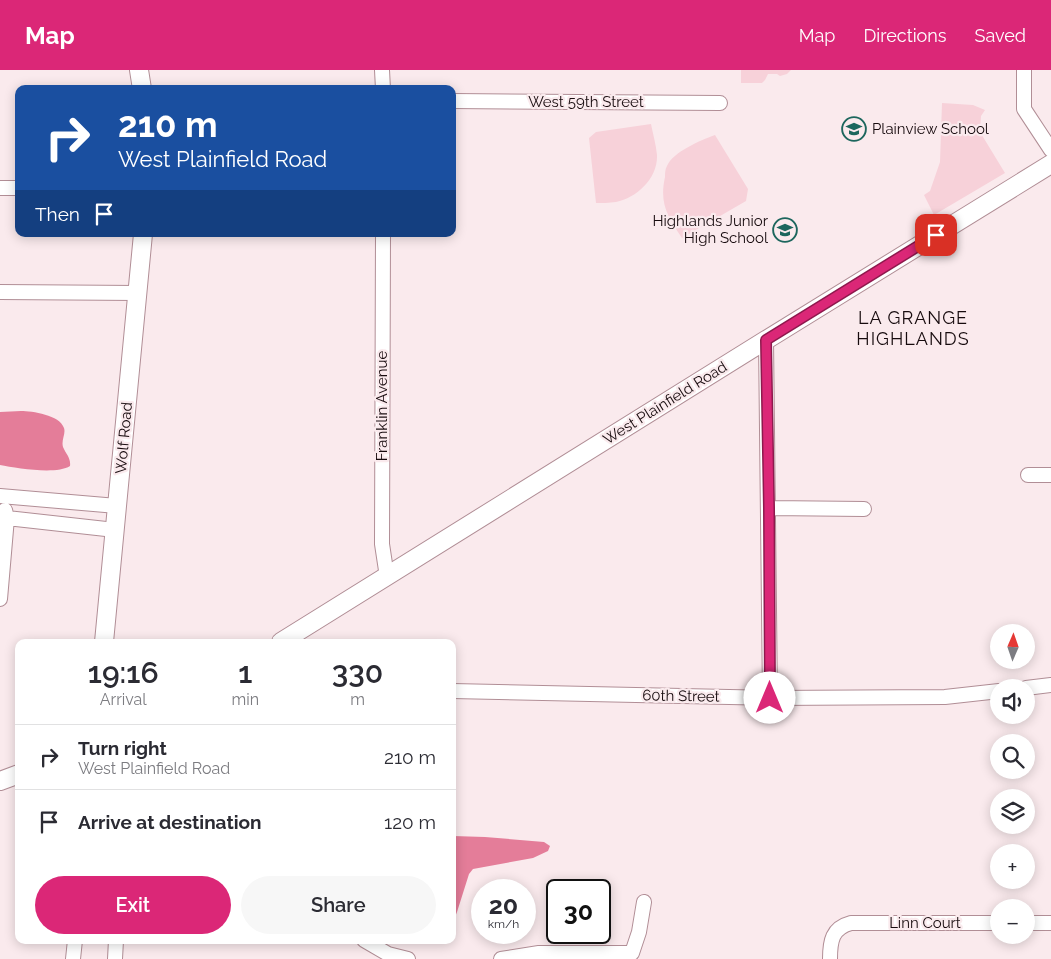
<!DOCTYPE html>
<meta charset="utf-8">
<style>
:root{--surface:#fff;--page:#f7f7f7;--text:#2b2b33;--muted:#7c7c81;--line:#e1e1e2;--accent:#db2777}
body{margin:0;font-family:Raleway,sans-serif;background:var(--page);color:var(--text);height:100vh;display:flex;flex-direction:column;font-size:19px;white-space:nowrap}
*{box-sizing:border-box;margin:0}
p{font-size:16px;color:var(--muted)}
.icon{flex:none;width:28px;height:28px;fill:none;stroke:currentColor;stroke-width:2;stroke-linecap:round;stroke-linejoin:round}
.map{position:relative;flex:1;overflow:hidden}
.panel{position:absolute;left:15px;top:569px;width:441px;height:305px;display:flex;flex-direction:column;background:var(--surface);border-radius:10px;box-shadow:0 2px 12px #0003}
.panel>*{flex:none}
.guide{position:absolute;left:15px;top:15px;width:441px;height:152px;border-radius:10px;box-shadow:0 2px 12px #0003;background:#1a4fa0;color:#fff;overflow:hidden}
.needle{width:32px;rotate:2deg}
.tools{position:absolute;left:990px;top:554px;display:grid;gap:10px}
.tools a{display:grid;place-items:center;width:45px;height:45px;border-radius:50%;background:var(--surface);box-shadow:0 2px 12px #0003;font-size:25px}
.speed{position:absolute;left:471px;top:809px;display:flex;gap:10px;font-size:25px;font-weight:700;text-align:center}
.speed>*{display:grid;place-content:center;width:65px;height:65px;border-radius:50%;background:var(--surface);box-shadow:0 2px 12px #0003;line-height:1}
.speed small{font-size:12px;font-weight:400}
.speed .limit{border:2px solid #111;border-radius:8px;background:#fff;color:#111}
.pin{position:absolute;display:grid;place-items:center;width:42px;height:42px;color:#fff;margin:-21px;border-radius:10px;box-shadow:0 2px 8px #0006}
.me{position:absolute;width:55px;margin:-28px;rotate:0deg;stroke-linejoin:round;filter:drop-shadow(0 0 4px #0008)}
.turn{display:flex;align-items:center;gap:18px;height:105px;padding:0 20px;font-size:22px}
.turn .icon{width:65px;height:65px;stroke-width:2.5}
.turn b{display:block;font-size:35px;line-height:42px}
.then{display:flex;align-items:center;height:48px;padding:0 20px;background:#0003;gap:10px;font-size:19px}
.eta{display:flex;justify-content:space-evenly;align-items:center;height:85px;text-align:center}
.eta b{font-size:30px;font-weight:600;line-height:35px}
.cta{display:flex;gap:10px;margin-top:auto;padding:10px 20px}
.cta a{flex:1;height:58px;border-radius:30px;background:var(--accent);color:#fff;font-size:20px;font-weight:600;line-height:58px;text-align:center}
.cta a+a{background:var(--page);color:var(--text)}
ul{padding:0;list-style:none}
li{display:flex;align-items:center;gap:15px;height:65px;padding:0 20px;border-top:1px solid var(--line)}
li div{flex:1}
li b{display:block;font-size:19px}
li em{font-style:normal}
header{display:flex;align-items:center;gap:30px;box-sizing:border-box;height:70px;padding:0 25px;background:var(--accent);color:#fff}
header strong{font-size:24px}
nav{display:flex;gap:28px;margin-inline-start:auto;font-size:18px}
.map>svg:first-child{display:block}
</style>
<header>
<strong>Map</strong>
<nav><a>Map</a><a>Directions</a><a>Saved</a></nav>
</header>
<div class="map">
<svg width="1051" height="889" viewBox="0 0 1051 889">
<rect width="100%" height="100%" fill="#faeaed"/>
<path fill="#f7d1d9" d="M741 0H791L787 4 780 6 777 4H768L765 10 762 13H741Z
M942 33 973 35 985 40 981 46 980 62 1005 103 934 145 924 125 930 121 940 92Z
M651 54C653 64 656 75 657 85 658 108 637 128 616 132 609 133 602 133 596 133L589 68 596 62Z
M715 65 748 119 746 131 682 168C668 147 659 134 665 107 665 104 665 99 667 96 673 82 701 70 715 65Z"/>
<path fill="#e47d99" d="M21 341C32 341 60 345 64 358 66 364 61 370 63 377 66 384 71 388 70 396 56 405 16 398 0 395V342Z
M453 766 485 767 544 772 550 776 548 781 533 788 473 799 469 804 457 842 453 852Z"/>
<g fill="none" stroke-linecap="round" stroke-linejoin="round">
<g stroke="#b18e96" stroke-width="16">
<path id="minor" d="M382 0 383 19
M1024 0V39L1051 80
M452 31 720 33
M0 118H19
M383 164 382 474 387 507
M0 222 137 223
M766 270 770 628
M1028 405H1051
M0 426 117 436
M769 438 864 439
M0 445 7 448 115 460
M0 529 7 448 5 440
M1026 618 1051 615
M452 621 770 628 945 627 999 621
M1026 853H1051
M364 870 388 884 408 889
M632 883 639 862 644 832
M73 889 75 870
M115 889 116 870
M501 889 539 883H632
M830 889C830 871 832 858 851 853H999"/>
</g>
<g stroke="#b18e96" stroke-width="20">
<path id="major" d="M139 0 142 19
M104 572 143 164
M281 572 766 270 1051 94
M0 711 19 704"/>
</g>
<use href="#minor" stroke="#fff" stroke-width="14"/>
<use href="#major" stroke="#fff" stroke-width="18"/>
</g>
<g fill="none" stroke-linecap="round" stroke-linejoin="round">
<g stroke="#8e194d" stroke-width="12">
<path id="route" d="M770 628 769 438 766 270 936 165"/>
</g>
<use href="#route" stroke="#db2777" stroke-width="9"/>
</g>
<defs>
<g id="school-ring" transform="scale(1.25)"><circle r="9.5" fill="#faeaed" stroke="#1c665d" stroke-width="1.5"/><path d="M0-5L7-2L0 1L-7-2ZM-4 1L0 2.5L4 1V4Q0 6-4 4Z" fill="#1c665d"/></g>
</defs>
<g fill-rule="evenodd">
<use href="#school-ring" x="854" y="59"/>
<use href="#school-ring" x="785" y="160"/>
</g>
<g text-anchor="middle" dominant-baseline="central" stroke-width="4.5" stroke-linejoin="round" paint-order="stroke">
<g font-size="15" fill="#170b0e" stroke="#faeaed">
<text x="586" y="32">West 59th Street</text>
<text transform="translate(665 333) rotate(-32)">West Plainfield Road</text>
<text transform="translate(382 336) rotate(-90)">Franklin Avenue</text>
<text transform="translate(124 368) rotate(-85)">Wolf Road</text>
<text transform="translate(681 626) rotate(1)">60th Street</text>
<text x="925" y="853">Linn Court</text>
</g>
<g font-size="15" fill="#170b0e" stroke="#faeaed" text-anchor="start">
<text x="872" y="59">Plainview School</text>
<text x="768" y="151" text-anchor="end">Highlands Junior<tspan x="768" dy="17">High School</tspan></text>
</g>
<g font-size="18" letter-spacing="1" fill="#170b0e" stroke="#faeaed">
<text x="913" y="247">LA GRANGE<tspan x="913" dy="21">HIGHLANDS</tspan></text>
</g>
</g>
</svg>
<div class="tools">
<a><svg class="needle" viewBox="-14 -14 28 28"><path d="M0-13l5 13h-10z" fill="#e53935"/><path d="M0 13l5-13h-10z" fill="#7c7c81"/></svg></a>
<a><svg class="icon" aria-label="sound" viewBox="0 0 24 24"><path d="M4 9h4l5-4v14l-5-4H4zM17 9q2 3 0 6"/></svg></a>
<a><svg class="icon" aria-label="search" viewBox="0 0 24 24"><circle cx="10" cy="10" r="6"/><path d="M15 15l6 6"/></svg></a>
<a><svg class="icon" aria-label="layers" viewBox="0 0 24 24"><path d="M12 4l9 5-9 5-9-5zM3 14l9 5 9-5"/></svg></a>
<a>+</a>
<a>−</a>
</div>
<div class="speed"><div>20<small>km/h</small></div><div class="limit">30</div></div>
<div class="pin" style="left:936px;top:165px;background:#d93025"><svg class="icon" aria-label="arrive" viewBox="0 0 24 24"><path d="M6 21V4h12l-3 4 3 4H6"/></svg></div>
<svg class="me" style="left:770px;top:628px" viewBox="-20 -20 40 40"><circle r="19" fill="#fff"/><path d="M0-13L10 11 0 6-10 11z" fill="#db2777"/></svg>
<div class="guide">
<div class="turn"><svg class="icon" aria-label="right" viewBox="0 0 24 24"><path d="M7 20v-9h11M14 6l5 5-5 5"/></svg><div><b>210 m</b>West Plainfield Road</div></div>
<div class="then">Then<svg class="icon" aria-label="arrive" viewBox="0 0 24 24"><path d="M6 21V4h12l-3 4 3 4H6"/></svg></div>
</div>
<section class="panel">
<div class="eta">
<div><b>19:16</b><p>Arrival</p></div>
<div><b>1</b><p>min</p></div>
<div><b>330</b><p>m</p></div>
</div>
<ul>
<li><svg class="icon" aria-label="right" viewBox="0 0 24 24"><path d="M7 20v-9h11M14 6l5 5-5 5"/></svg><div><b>Turn right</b><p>West Plainfield Road</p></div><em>210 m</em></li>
<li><svg class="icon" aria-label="arrive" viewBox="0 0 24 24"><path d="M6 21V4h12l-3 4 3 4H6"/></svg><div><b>Arrive at destination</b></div><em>120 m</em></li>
</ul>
<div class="cta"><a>Exit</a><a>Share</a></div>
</section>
</div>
